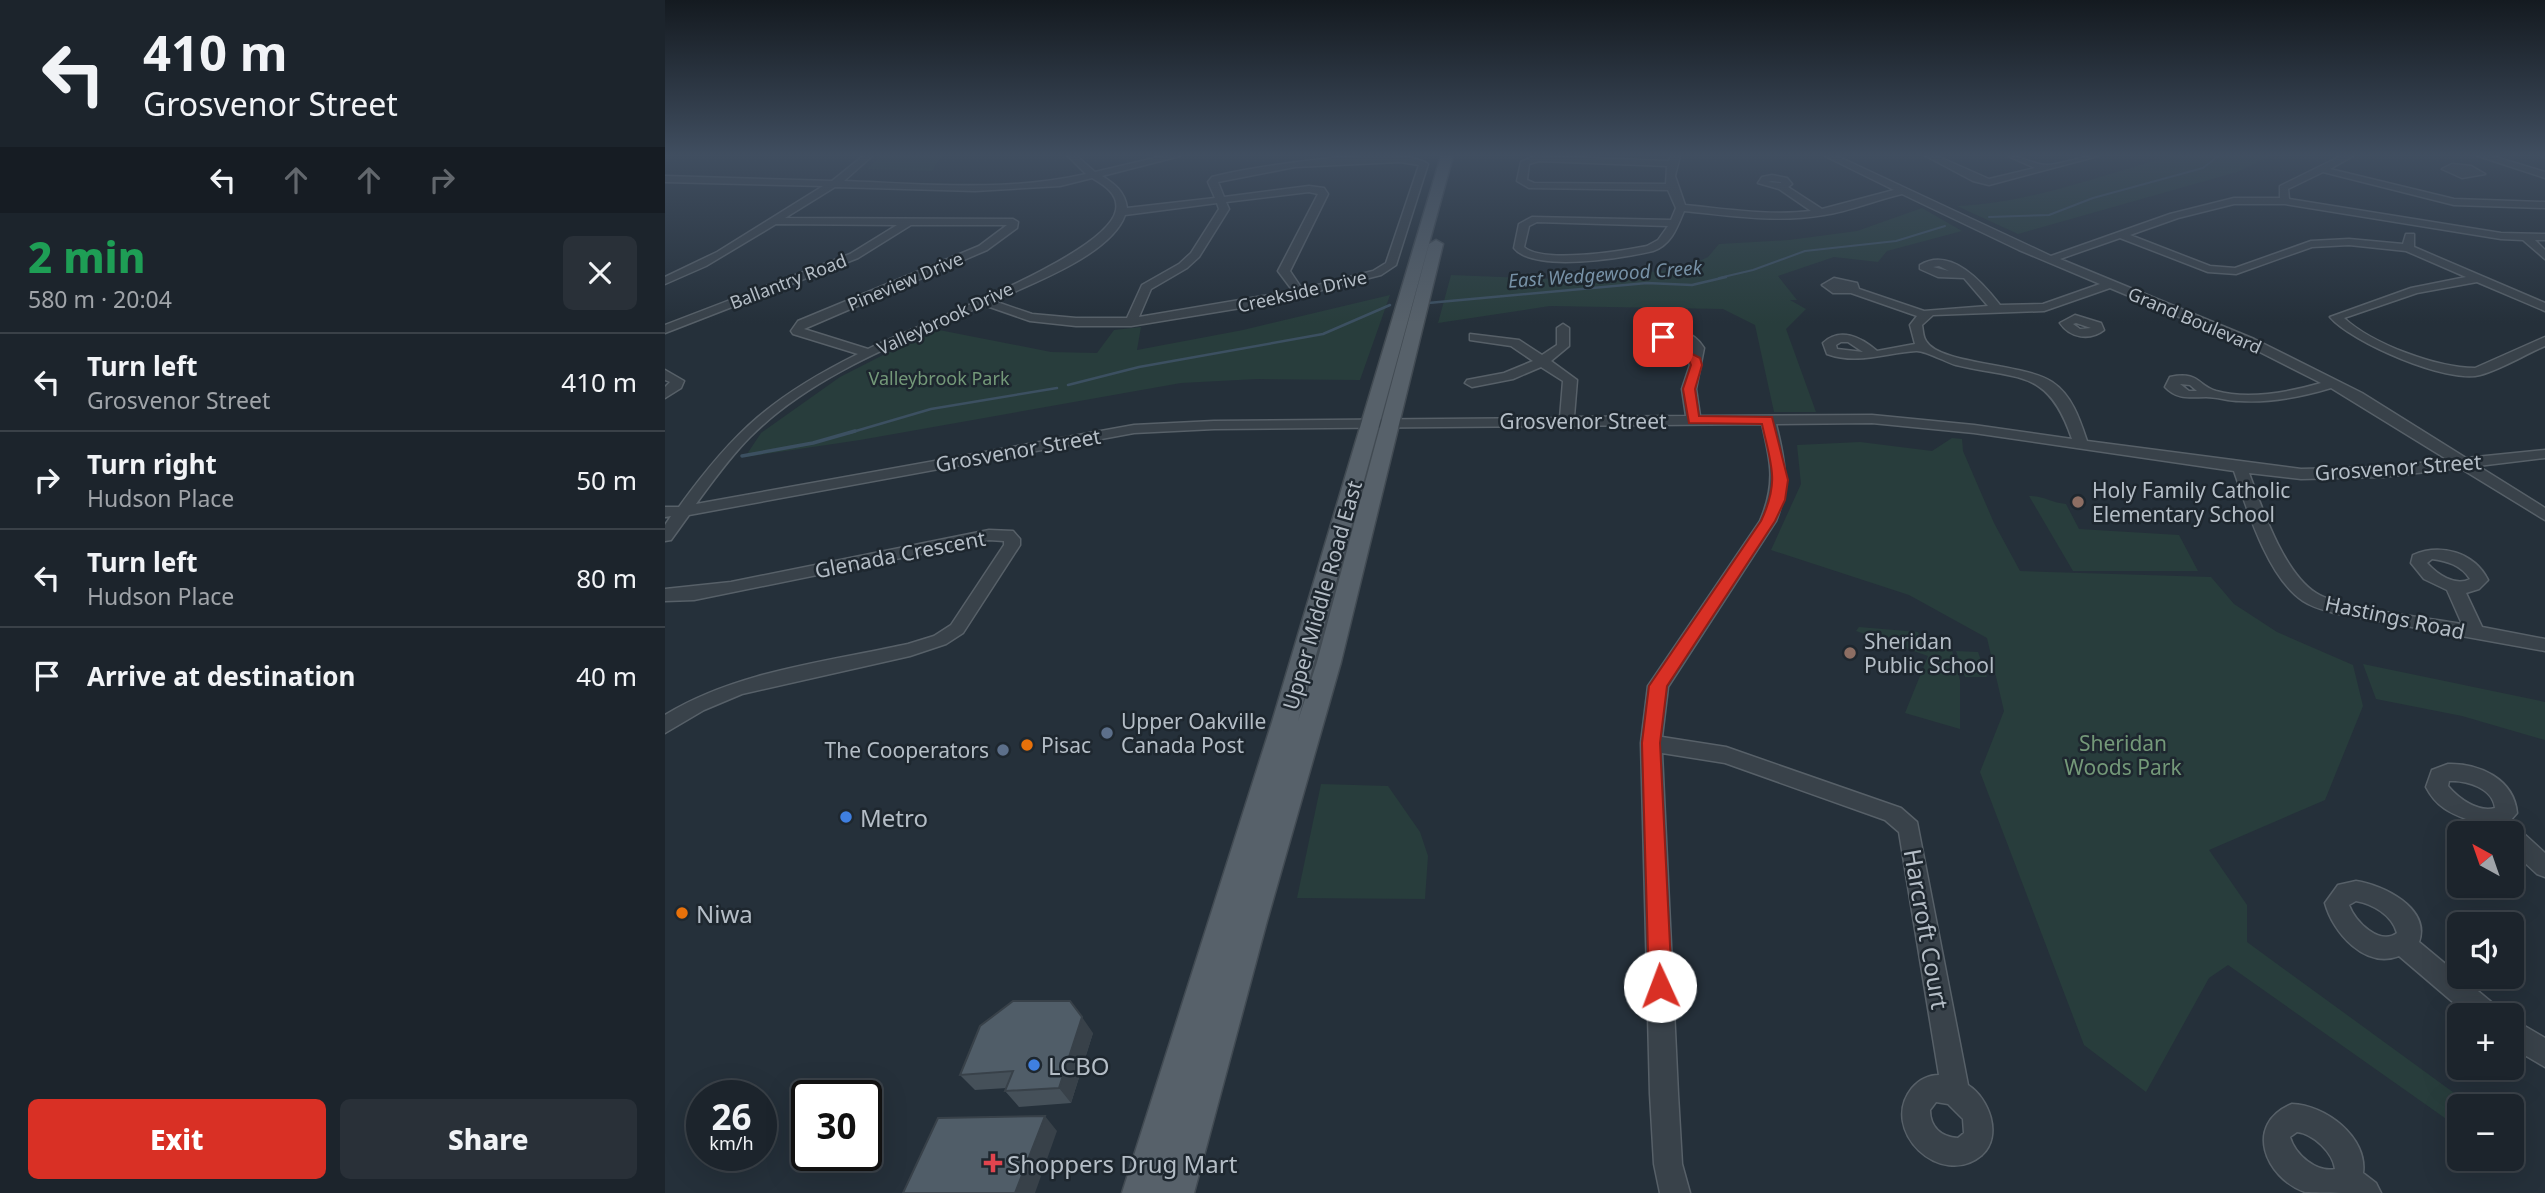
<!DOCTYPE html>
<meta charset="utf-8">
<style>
:root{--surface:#1c242c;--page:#293038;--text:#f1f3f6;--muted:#a0a4a9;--line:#3a4148;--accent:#d93025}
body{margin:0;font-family:"Noto Sans",sans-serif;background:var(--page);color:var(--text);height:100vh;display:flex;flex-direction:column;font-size:26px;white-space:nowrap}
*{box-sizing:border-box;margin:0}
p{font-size:23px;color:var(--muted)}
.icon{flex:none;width:38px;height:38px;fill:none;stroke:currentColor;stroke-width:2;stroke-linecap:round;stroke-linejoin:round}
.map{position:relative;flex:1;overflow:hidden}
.sheet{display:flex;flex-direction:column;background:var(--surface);width:665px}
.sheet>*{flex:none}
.top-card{background:#1c242c;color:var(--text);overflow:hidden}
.needle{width:46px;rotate:320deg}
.fabs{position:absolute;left:1782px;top:821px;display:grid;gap:14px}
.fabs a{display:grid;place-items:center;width:77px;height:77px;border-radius:10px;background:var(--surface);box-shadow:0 7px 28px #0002,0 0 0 2px var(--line);font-size:35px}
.speed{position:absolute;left:21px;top:1080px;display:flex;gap:14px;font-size:35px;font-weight:700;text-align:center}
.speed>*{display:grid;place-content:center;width:91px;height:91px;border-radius:50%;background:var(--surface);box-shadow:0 7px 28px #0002,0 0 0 2px var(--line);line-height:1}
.speed small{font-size:18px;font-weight:400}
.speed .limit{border:4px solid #111;border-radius:10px;background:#fff;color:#111}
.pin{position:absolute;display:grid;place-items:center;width:60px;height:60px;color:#fff;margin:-30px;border-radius:14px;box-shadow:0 4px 10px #0006}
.me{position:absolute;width:77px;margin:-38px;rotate:358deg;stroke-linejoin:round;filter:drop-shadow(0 0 5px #0008)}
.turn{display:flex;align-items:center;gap:24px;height:147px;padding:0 28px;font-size:32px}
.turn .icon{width:91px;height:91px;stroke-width:2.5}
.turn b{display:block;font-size:49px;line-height:60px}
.lanes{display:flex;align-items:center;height:66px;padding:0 28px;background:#0003;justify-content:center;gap:35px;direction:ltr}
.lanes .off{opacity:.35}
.round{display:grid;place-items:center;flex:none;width:74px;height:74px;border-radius:10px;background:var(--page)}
.headline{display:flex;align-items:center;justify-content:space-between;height:119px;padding:0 28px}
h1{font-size:42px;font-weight:800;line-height:52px;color:#1e9e55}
.button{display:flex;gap:14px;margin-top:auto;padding:14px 28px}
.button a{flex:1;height:80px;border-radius:10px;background:var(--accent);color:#fff;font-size:28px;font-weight:800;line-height:80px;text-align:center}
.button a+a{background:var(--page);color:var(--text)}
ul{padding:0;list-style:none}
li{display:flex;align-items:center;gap:21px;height:98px;padding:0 28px;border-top:2px solid var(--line)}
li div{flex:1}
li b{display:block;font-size:26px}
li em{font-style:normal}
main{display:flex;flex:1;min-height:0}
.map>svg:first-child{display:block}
</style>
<main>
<section class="sheet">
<div class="top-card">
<div class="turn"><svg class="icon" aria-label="left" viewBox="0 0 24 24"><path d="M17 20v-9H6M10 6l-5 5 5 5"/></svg><div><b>410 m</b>Grosvenor Street</div></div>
<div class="lanes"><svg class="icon" aria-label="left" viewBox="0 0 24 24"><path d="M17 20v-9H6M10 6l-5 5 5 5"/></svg><svg class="icon off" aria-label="ahead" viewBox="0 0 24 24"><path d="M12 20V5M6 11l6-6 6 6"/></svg><svg class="icon off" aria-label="ahead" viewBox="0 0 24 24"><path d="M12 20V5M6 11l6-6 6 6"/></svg><svg class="icon off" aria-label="right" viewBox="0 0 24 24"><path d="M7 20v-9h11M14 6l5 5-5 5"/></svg></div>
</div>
<div class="headline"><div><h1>2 min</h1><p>580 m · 20:04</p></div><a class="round"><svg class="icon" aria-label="close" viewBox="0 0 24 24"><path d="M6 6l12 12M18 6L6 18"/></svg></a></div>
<ul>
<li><svg class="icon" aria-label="left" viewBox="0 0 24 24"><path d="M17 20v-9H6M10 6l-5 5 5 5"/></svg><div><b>Turn left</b><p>Grosvenor Street</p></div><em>410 m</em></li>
<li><svg class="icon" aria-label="right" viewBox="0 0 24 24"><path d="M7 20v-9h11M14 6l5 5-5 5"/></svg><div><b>Turn right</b><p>Hudson Place</p></div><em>50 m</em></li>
<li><svg class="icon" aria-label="left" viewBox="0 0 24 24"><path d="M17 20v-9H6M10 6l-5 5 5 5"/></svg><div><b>Turn left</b><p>Hudson Place</p></div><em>80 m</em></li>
<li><svg class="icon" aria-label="arrive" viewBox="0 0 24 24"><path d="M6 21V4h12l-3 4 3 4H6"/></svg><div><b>Arrive at destination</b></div><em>40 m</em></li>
</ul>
<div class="button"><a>Exit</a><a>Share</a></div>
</section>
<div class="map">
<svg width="1880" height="1193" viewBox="0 0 1880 1193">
<rect width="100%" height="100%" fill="#25303a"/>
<path fill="#283d3c" d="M215 156H277L267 171 202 169Z
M1507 156H1606L1572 172 1353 234 1292 206C1366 203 1436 175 1507 156Z
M1257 208 1297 231 1222 251 1213 262 1169 257 1113 276 1132 300H1125L1141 309 1121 329 1151 412H1109L1090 325 1058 309 885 306 773 323 786 275 913 280 1020 268 1043 257 1054 244 1124 240 1192 231Z
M725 295 695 380 592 379 516 383 195 440 80 457 96 433 175 377 269 329 386 352 432 353 449 330 476 327 472 350 578 330Z
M1287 438 1297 439 1298 451 1329 523 1355 571 1546 577 1569 604 1612 632 1688 665 1698 706 1660 800 1544 850 1582 905V942L1807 1106H1794V1128L1563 965 1544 978 1481 1092 1419 1045 1315 772 1339 711 1322 638 1244 595 1106 550 1136 484 1132 445 1195 442 1267 451Z
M1364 496C1379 496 1387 503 1401 504L1414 529 1514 535 1533 571H1408Z
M1194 627 1253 632 1255 638 1285 643 1295 680V729L1240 713 1263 656 1191 631Z
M1291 651 1313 652 1322 677H1300Z
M1698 664 1880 702V740L1797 716 1711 699Z
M656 784 723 786 755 832 763 856 760 899 632 898Z"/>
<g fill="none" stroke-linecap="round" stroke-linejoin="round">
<path stroke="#3c5061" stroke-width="2" d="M1874 156 1880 158
M1324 217 1384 215 1428 198 1538 168 1553 156
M1054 278 1088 270 1140 251 1231 241 1280 226"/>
<path stroke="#3c5061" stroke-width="2.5" d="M763 303 982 283 1027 285 1061 277
M403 385 474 367 658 334 725 305
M184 433 266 409 392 388"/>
<path stroke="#3c5061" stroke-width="3.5" d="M77 456 148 443 190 431"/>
<g stroke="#576068" stroke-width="3">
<path id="minor" d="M198 156H207L179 181C259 184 343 192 421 174L403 156H412L430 172 498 156H515L437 176C450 184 460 192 462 208L550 198 543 182 547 177C585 167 734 143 763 164L731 265 716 275 606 303 466 326H411L365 321 319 305C239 341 148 374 85 437 65 457 48 481 31 504L469 425 549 421 895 418 898 381 876 367 848 379 807 387 800 383 802 380 839 373 868 361 846 346 805 340V334L854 340 877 355 892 345V328L898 324 904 328V346L886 361 912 380 909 417 1021 416 1017 389 1025 365 1023 360 999 349 992 337C1008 325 1029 331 1039 348L1031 389 1035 416 1207 415 1309 425 1407 439C1383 368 1354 380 1291 365 1281 362 1259 350 1251 351 1220 353 1193 365 1162 354L1158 343C1175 327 1196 337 1212 351L1250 344 1245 325 1252 316 1186 293H1168L1157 285 1169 278 1192 283 1194 289 1259 311 1323 306 1299 278 1273 277 1255 269V265C1286 246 1318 283 1335 305L1378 304 1435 284 1354 250 1237 194C1211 200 1185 211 1159 215 1113 223 1066 216 1019 211 1012 228 1006 245 988 251 958 258 869 273 849 248L854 224 867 217 1006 220 1011 208 1003 190 864 188 852 181 856 162 870 156 1004 161 1006 156H1015L1010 176 1020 205C1062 209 1104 216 1146 211L1114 189 1093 183 1097 177 1107 175 1122 178 1127 184 1123 187 1157 209 1229 190 1160 156H1172L1386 256 1505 214 1569 198H1615V186L1676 156H1688L1665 169 1789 199 1880 202V208L1789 205 1658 172 1623 189 1624 199 1836 233 1880 234V240H1870L1880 250V259L1858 240 1836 239 1620 204H1569L1513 218 1465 235 1545 266 1570 268 1646 241 1684 239 1738 244 1741 234H1749V247L1880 303V311L1812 282 1752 293 1679 318C1707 344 1772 368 1810 368L1880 337V346C1859 355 1837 369 1815 375 1783 384 1686 342 1665 317L1746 288 1801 277 1741 251 1684 245 1647 247 1571 274 1543 272 1455 238 1395 259 1589 339 1697 393 1801 458 1880 450V458L1813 466 1880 508V520L1795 468 1718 477 1636 479 1584 473C1597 508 1618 572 1651 593 1676 609 1764 618 1797 624L1782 590 1759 579 1746 563 1748 555C1775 543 1809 552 1823 580L1814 589 1801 593 1817 627 1880 639V651L1669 613C1659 610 1647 607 1638 601 1603 578 1582 509 1569 471L1309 433 1207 423 1111 424C1120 460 1125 486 1111 521L1003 687 997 737 1061 747 1236 808 1252 822 1303 1085C1324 1098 1338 1136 1317 1155 1276 1190 1213 1130 1247 1088 1254 1080 1263 1075 1274 1075L1234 832 1220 820 1060 763 997 753 1013 1094 1017 1164 1025 1193H995L989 1164 985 1094 976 743 983 686 1095 521C1111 484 1106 462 1097 424L549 429 469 433 24 515 6 540 0 541V525L6 516 0 517V507H14C69 431 108 396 193 354L128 334 126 331 133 321 314 246 342 225H246L193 258 0 333V325L185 254 232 225 111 224 41 266 0 284V277L52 252 158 186 0 182V176L167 181ZM874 161 1002 166 1001 184 869 183 862 180 864 164ZM735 162 754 165 721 263 708 271 637 289 625 271 663 194 659 188 644 186 559 197 553 182 630 167ZM427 178C439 185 454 194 451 210 443 256 249 326 203 349L139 329 322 250 352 228 353 222 348 219 120 218 170 187 310 191 395 186ZM1107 181 1116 182V183L1103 182ZM644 192 653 194 613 271 628 291 474 317 486 289 522 268 534 257 564 209 561 202ZM552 203 554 209 526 253 514 264 477 285 462 318H411L367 314 329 301C365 284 446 255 460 215ZM872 222 1003 226 993 240 982 246C957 251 878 264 859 247L864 226ZM1274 266 1284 271 1268 267ZM1445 288 1581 345 1656 383C1625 392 1583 400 1551 391 1532 385 1534 371 1505 377L1500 387C1512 400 1525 397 1541 397 1552 397 1563 401 1574 401 1605 403 1636 397 1666 388L1783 460 1718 467 1636 469 1422 441C1415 420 1407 395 1387 382 1359 363 1275 365 1261 341 1258 337 1258 330 1257 325L1268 315 1379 311ZM1016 338 1025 345V352L1008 344 1005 339ZM1176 342H1183L1198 352 1172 349 1171 345ZM1515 384 1525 385 1532 391H1524ZM1767 559C1782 561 1796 565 1805 579 1790 587 1772 574 1762 563ZM1271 1102 1283 1104 1298 1119 1299 1133 1293 1138C1276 1137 1265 1127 1265 1110Z
M1261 156H1272L1324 179 1370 168 1343 156C1357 156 1369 165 1382 165 1399 164 1415 156 1433 156L1324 185 1308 181Z
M1813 156H1827L1880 172V178Z
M1787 164 1806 166 1820 174 1797 178 1777 169Z
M1410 315 1436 323 1439 330C1425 341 1405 338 1395 323ZM1411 323 1426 328 1415 329 1408 324Z
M0 370 19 381 16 388 0 398V387L5 382 0 380Z
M324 530 348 531 355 539V545L298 633 281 644 245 656 77 694 39 710 0 733V715C72 671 161 662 243 644L269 636 286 625 339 545V541L324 540 29 600 0 601V589L66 582Z
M1783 764C1814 763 1849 779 1852 813L1845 821 1880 853V877L1872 874 1846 850V833C1832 833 1832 832 1820 827 1795 815 1775 814 1761 787L1767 770ZM1784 781C1802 780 1828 788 1830 808 1813 813 1793 798 1783 786Z
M1691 881C1718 885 1766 908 1754 942L1831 1006 1835 1015H1803L1734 956C1700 969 1668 933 1660 903L1673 885ZM1691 901C1708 904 1727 915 1732 933 1715 946 1690 922 1684 905Z
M1846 1018 1880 1038V1067L1846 1047Z
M1627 1104C1660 1105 1703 1137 1698 1173L1711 1183 1716 1193C1697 1193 1655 1193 1640 1192 1600 1178 1578 1124 1627 1104ZM1632 1132C1649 1134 1668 1153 1670 1169 1652 1173 1630 1155 1625 1137Z"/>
</g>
<g stroke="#424b53" stroke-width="3">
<path id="major" d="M776 156H788L633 721 652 662 764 244 771 240 778 244 676 662 602 921 529 1193H457L607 722Z"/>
</g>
<use href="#minor" fill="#39424a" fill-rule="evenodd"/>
<use href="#major" fill="#57616a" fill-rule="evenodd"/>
</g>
<path fill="#455059" d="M428 1033 406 1103 354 1107 340 1091 342 1088 310 1090 295 1075Z"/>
<path fill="#384149" d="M417 1017 428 1033 406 1103 394 1088Z
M380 1116 392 1131 370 1193H350Z"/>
<path fill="#505d68" stroke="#384149" stroke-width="2" d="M348 1001H405L417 1017 394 1088 340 1091 348 1071 295 1075 315 1026Z
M380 1116 350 1193H238L273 1118Z"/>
<linearGradient id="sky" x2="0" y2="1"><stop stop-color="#141a20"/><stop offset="0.48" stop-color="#404e60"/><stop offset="1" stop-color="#404e60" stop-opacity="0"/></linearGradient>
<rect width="1880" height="323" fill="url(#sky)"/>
<path fill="#d93025" stroke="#8d1f18" stroke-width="2" d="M998 334 1008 344 1035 358 1037 365 1030 389 1034 416 1107 417 1123 480 1120 500 1110 521 1002 686 995 743 1007 986 1003 994 995 997 987 994 984 986 977 743 984 686 1096 521C1115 481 1106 465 1097 424L1024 423 1018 389 1026 365 1024 360 999 349 992 337Z"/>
<g fill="#8d6e63" stroke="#1e272f" stroke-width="2.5">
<circle cx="1413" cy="502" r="7"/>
<circle cx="1185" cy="653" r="7"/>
</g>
<g fill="#5c6f8a" stroke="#1e272f" stroke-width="2.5">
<circle cx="442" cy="733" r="7"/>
<circle cx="338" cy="750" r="7"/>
</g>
<g fill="#e8710a" stroke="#1e272f" stroke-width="2.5">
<circle cx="362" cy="745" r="7"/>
<circle cx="17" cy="913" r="7"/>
</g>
<g fill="#3f7fe0" stroke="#1e272f" stroke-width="2.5">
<circle cx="181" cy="817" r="7"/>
<circle cx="369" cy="1065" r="7"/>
</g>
<path fill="#e0444e" stroke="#1e272f" stroke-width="2.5" d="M324.5 1152.5h7v7h7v7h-7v7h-7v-7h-7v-7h7z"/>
<g text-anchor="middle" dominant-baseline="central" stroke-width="5" stroke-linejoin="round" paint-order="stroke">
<g font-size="18" fill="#b4bdc6" stroke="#1e272f">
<text transform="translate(123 281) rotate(-21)">Ballantry Road</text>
<text transform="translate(240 281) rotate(-23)">Pineview Drive</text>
<text transform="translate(637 291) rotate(-13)">Creekside Drive</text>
<text transform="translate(280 318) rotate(-25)">Valleybrook Drive</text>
<text transform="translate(1530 320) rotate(23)">Grand Boulevard</text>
</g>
<g font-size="18" fill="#749979" stroke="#1e272f">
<text x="274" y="378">Valleybrook Park</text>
</g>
<g font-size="19" font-style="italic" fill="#7791a6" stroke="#1e272f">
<text transform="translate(940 274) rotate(-4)">East Wedgewood Creek</text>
</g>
<g font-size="21" fill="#b4bdc6" stroke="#1e272f">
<text x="918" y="421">Grosvenor Street</text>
<text transform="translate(353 450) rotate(-10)">Grosvenor Street</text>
<text transform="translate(1733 467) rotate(-4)">Grosvenor Street</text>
<text transform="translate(235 554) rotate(-11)">Glenada Crescent</text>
<text transform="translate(657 595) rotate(-74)">Upper Middle Road East</text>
<text transform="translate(1730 617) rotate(12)">Hastings Road</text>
</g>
<g font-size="21" fill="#b4bdc6" stroke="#1e272f" text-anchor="start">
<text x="1427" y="490">Holy Family Catholic<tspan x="1427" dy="24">Elementary School</tspan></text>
<text x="1199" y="641">Sheridan<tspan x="1199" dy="24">Public School</tspan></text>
<text x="456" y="721">Upper Oakville<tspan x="456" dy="24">Canada Post</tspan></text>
<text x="376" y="745">Pisac</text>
<text x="324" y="750" text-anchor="end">The Cooperators</text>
</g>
<g font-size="21" fill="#749979" stroke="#1e272f">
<text x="1458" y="743">Sheridan<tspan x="1458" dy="24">Woods Park</tspan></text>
</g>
<g font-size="24" fill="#b4bdc6" stroke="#1e272f" text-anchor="start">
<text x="195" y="817">Metro</text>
<text x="31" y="913">Niwa</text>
<text x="383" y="1065">LCBO</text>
<text x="342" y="1163">Shoppers Drug Mart</text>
</g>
<g font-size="24" fill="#b4bdc6" stroke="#1e272f">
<text transform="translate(1262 929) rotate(80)">Harcroft Court</text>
</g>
</g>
</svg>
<div class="fabs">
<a><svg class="needle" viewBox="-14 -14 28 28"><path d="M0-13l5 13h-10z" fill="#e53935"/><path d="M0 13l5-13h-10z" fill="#a0a4a9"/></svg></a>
<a><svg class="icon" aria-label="sound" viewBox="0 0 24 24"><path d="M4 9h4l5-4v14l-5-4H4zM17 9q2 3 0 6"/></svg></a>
<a>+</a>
<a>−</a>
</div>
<div class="speed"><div>26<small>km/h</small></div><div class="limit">30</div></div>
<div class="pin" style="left:998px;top:337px;background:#d93025"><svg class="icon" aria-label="arrive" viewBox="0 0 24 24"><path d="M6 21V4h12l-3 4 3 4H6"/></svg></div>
<svg class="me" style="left:995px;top:986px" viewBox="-20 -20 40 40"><circle r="19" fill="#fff"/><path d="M0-13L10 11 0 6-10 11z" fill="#d93025"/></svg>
</div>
</main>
